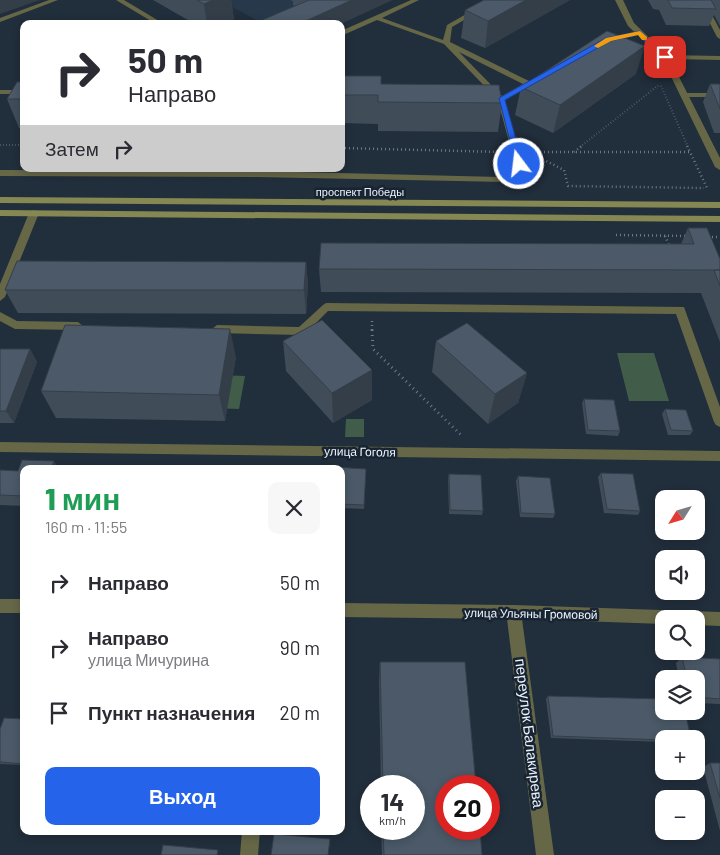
<!DOCTYPE html>
<html lang="ru">
<meta charset="utf-8">
<style>
:root{--surface:#fff;--page:#f7f7f7;--text:#2b2b33;--muted:#7c7c81;--accent:#2563eb}
body{margin:0;font-family:Barlow,sans-serif;background:var(--page);color:var(--text);height:100vh;display:flex;flex-direction:column;font-size:19px;white-space:nowrap}
*{box-sizing:border-box;margin:0}
p{font-size:16px;color:var(--muted)}
.icon{flex:none;width:28px;height:28px;fill:none;stroke:currentColor;stroke-width:2;stroke-linecap:round;stroke-linejoin:round}
.map{position:relative;flex:1;overflow:hidden}
.sheet{position:absolute;left:20px;top:465px;width:325px;height:370px;display:flex;flex-direction:column;background:var(--surface);border-radius:10px;box-shadow:0 2px 8px #0003}
.sheet>*{flex:none}
.top-card{position:absolute;left:20px;top:20px;width:325px;height:152px;border-radius:10px;box-shadow:0 2px 8px #0003;background:#fff;color:var(--text);overflow:hidden}
.needle{width:32px;rotate:233deg}
.tools{position:absolute;left:655px;top:490px;display:grid;gap:10px}
.tools a{display:grid;place-items:center;width:50px;height:50px;border-radius:10px;background:var(--surface);box-shadow:0 2px 8px #0003;font-size:25px}
.speed{position:absolute;left:360px;top:775px;display:flex;gap:10px;font-size:25px;font-weight:700;text-align:center}
.speed>*{display:grid;place-content:center;width:65px;height:65px;border-radius:50%;background:var(--surface);box-shadow:0 2px 8px #0003;line-height:1}
.speed small{font-size:12px;font-weight:400}
.speed .limit{border:8px solid #d22;background:#fff;color:#111}
.pin{position:absolute;display:grid;place-items:center;width:42px;height:42px;color:#fff;margin:-21px;border-radius:10px;box-shadow:0 2px 8px #0006}
.me{position:absolute;width:55px;margin:-28px;rotate:345deg;stroke-linejoin:round;filter:drop-shadow(0 0 4px #0008)}
.turn{display:flex;align-items:center;gap:18px;height:105px;padding:0 25px;font-size:22px}
.turn .icon{width:65px;height:65px;stroke-width:2.5}
.turn b{display:block;font-size:35px;line-height:42px}
.then{display:flex;align-items:center;height:48px;padding:0 25px;background:#0003;gap:10px;font-size:19px}
.round{display:grid;place-items:center;flex:none;width:52px;height:52px;border-radius:10px;background:var(--page)}
.headline{display:flex;align-items:center;justify-content:space-between;height:85px;padding:0 25px}
h1{font-size:30px;font-weight:800;line-height:38px;color:#1e9e55}
.button{display:flex;gap:10px;margin-top:auto;padding:10px 25px}
.button a{flex:1;height:58px;border-radius:10px;background:var(--accent);color:#fff;font-size:20px;font-weight:800;line-height:58px;text-align:center}
ul{padding:0;list-style:none}
li{display:flex;align-items:center;gap:15px;height:65px;padding:0 25px}
li div{flex:1}
li b{display:block;font-size:19px}
li em{font-style:normal}
.map>svg:first-child{display:block}
</style>
<div class="map">
<svg width="720" height="855" viewBox="0 0 720 855">
<rect width="100%" height="100%" fill="#212e3b"/>
<path fill="#27384b" d="M219 0H331L279 24H264Z"/>
<path fill="#415c49" d="M617 353H654L669 401H629Z
M217 375 245 376 239 409 211 408Z
M346 419H364V437H345Z"/>
<g fill="none" stroke-linecap="round" stroke-linejoin="round">
<path stroke="#6e7985" stroke-width="2" stroke-dasharray="0.5 2.5" stroke-linecap="butt" d="M661 86 688 147
M0 145H24
M580 147 660 84"/>
<path stroke="#6e7985" stroke-width="2.5" stroke-dasharray="1 3" stroke-linecap="butt" d="M687 146 690 152
M341 148 501 152
M532 152H690L707 188
M574 152 582 146
M532 154 564 170 568 186 704 188
M616 235 687 236
M665 236 670 247
M708 237H720
M372 321V331"/>
<path stroke="#6e7985" stroke-width="3" stroke-dasharray="1 4" stroke-linecap="butt" d="M372 330 373 349 463 437"/>
<path fill="#666747" fill-rule="evenodd" d="M49 0H58L0 22V18Z
M116 0H124L164 24H156Z
M411 0H419L382 18 443 40 447 25 491 0H499L452 27 450 42 529 81 539 77 543 79 505 100 523 164 505 182 258 177 0 176V170L258 171 500 177 515 164 498 101H492L491 99 495 97 444 44 377 20 341 36V31ZM459 52 523 84 502 96Z
M698 0H704L720 30V39L717 37Z
M640 31 642 32V34L607 42 604 40Z
M0 90H24V94H0Z
M681 93H720V97H684L680 95Z
M326 303 684 307 720 407V427L716 425 714 422 676 314 328 311 305 334 301 335 217 333 212 329 217 325 299 327 323 305Z
M0 312 17 321 78 322 83 326 78 330 15 329 0 321Z"/>
<path fill="#666747" fill-rule="evenodd" d="M615 0H623L634 23 667 55 720 56V60L670 59 720 158V170L715 167 662 58 628 26Z
M34 210 39 213 5 297 0 301V284L29 213Z
M0 442 720 451V461L0 452Z
M0 599H24V613H0Z
M341 603 514 605 720 612V626L696 625V619H664V624L522 619 554 855H536L507 619 341 617Z
M242 831H260L258 855H240Z"/>
<path fill="#868854" fill-rule="evenodd" d="M0 197 720 202V208L0 203Z
M0 210 720 216V222L0 216Z"/>
</g>
<path fill="#404d59" d="M153 0H231L234 20 226 24H195Z
M290 0H392L340 24H262V20L295 6 293 5V1Z
M484 0H570L485 48 461 38 465 10Z
M648 0H720V26L714 15 709 26 666 25 659 10 653 9Z
M636 74 553 133 515 115 521 87Z
M341 76 381 84 502 103 498 132 378 131V124L341 123Z
M24 82V128H19L7 99Z
M710 84H720V133H714L703 102Z
M688 228 720 259V342L701 293 321 292 319 269 681 244Z
M306 262 308 285 306 314 18 313 5 290Z
M283 341 372 400 333 423 286 371Z
M436 341 527 373 518 403 488 424 432 372Z
M0 349H30L37 362 14 423H0Z
M236 357 225 421 56 418 41 391Z
M584 399 620 431 618 436 586 434 582 403Z
M665 409 693 431 690 435H668L662 414Z
M24 469V506L0 505V470L18 471Z
M341 469H366L364 509 341 508Z
M601 473 640 511 638 515 604 513 598 477Z
M449 474 483 511 482 515 449 514 448 478Z
M518 476 555 514 553 518 520 517 516 481Z
M682 657 720 659V704L696 703V679H679L676 663Z
M380 662 482 855H382L381 829H414V786H381L379 681Z
M548 696 664 739V742L551 738 546 699Z
M24 719V765L0 764V729Z
M710 763H720V831L703 767Z"/>
<path fill="#343e49" d="M0 0H40L0 14Z
M213 0H231L234 20 226 24H207L204 4Z
M352 0H392L340 24H299Z
M526 0H570L485 48 488 21Z
M645 46 636 74 553 133 560 105Z
M306 262 308 285 306 314 304 290Z
M230 329 236 357 225 421 219 395Z
M30 349 37 362 14 423 6 411Z
M372 370V400L333 423 332 393Z
M527 373 518 403 488 424 495 394Z
M54 461 59 469H51Z"/>
<path fill="#4b5968" stroke="#343e49" d="M197 0H213L204 4Z
M309 0H352L299 24H269L262 20Z
M484 0H526L488 21 465 10Z
M668 0H711L716 9 672 8Z
M607 31 645 46 560 105 521 87Z
M341 76H381V84L499 85 502 103 378 102V95H341Z
M17 82H24V99H7Z
M710 84H720V109Z
M688 228H707L720 259V270L319 269 321 243 694 244Z
M17 261 306 262 304 290H5Z
M714 270H720V286Z
M322 320 372 370 332 393 283 341Z
M467 323 527 373 495 394 436 341Z
M65 325 230 329 219 395 41 391Z
M0 349H30L6 411H0Z
M584 399 614 400 620 431 588 430Z
M665 409 686 410 693 431 671 430Z
M22 460 54 461 51 469H24V496L0 495V470L18 471Z
M176 467 236 469H176Z
M334 467 366 469 364 505 341 504V469H334Z
M601 473 633 474 640 511 607 509Z
M449 474 481 475 483 511 450 510Z
M518 476 550 478 555 514 521 513Z
M682 657 720 659V699L696 697V679H687Z
M380 662H465L476 786H446V829H480L482 855H384L383 829H414V786H383Z
M548 696 664 699V711H685L691 739H664V740L553 736Z
M4 718 24 719V764L0 762V729Z
M710 763H720V798Z
M274 834 330 839 328 855H271Z
M163 845 218 850 217 855H161Z"/>
<path fill="#2563eb" stroke="#184099" d="M640 31 667 55V58H662L638 35 610 41 505 100 523 164 516 165 499 98 606 38Z"/>
<path fill="#f59e0b" d="M640 31 647 37V40H642L638 35 611 41 598 48 594 46 606 38Z"/>
<g text-anchor="middle" dominant-baseline="central" stroke-width="5" stroke-linejoin="round" paint-order="stroke">
<g font-size="11" fill="#ebf3fd" stroke="#182431">
<text x="360" y="191">проспект Победы</text>
</g>
<g font-size="12" fill="#ebf3fd" stroke="#182431">
<text transform="translate(360 451) rotate(1)">улица Гоголя</text>
<text transform="translate(531 613) rotate(1)">улица Ульяны Громовой</text>
</g>
<g font-size="15" fill="#ebf3fd" stroke="#182431">
<text transform="translate(530 733) rotate(83)">переулок Балакирева</text>
</g>
</g>
</svg>
<div class="tools">
<a><svg class="needle" viewBox="-14 -14 28 28"><path d="M0-13l5 13h-10z" fill="#e53935"/><path d="M0 13l5-13h-10z" fill="#7c7c81"/></svg></a>
<a><svg class="icon" aria-label="sound" viewBox="0 0 24 24"><path d="M4 9h4l5-4v14l-5-4H4zM17 9q2 3 0 6"/></svg></a>
<a><svg class="icon" aria-label="search" viewBox="0 0 24 24"><circle cx="10" cy="10" r="6"/><path d="M15 15l6 6"/></svg></a>
<a><svg class="icon" aria-label="layers" viewBox="0 0 24 24"><path d="M12 4l9 5-9 5-9-5zM3 14l9 5 9-5"/></svg></a>
<a>+</a>
<a>−</a>
</div>
<div class="speed"><div>14<small>km/h</small></div><div class="limit">20</div></div>
<div class="pin" style="left:665px;top:57px;background:#d93025"><svg class="icon" aria-label="arrive" viewBox="0 0 24 24"><path d="M6 21V4h12l-3 4 3 4H6"/></svg></div>
<svg class="me" style="left:519px;top:164px" viewBox="-20 -20 40 40"><circle r="17" fill="#2563eb" stroke="#fff" stroke-width="3"/><path d="M0-11L8 9 0 5-8 9z" fill="#fff"/></svg>
<div class="top-card">
<div class="turn"><svg class="icon" aria-label="right" viewBox="0 0 24 24"><path d="M7 20v-9h11M14 6l5 5-5 5"/></svg><div><b>50 m</b>Направо</div></div>
<div class="then">Затем<svg class="icon" aria-label="right" viewBox="0 0 24 24"><path d="M7 20v-9h11M14 6l5 5-5 5"/></svg></div>
</div>
<section class="sheet">
<div class="headline"><div><h1>1 мин</h1><p>160 m · 11:55</p></div><a class="round"><svg class="icon" aria-label="close" viewBox="0 0 24 24"><path d="M6 6l12 12M18 6L6 18"/></svg></a></div>
<ul>
<li><svg class="icon" aria-label="right" viewBox="0 0 24 24"><path d="M7 20v-9h11M14 6l5 5-5 5"/></svg><div><b>Направо</b></div><em>50 m</em></li>
<li><svg class="icon" aria-label="right" viewBox="0 0 24 24"><path d="M7 20v-9h11M14 6l5 5-5 5"/></svg><div><b>Направо</b><p>улица Мичурина</p></div><em>90 m</em></li>
<li><svg class="icon" aria-label="arrive" viewBox="0 0 24 24"><path d="M6 21V4h12l-3 4 3 4H6"/></svg><div><b>Пункт назначения</b></div><em>20 m</em></li>
</ul>
<div class="button"><a>Выход</a></div>
</section>
</div>
